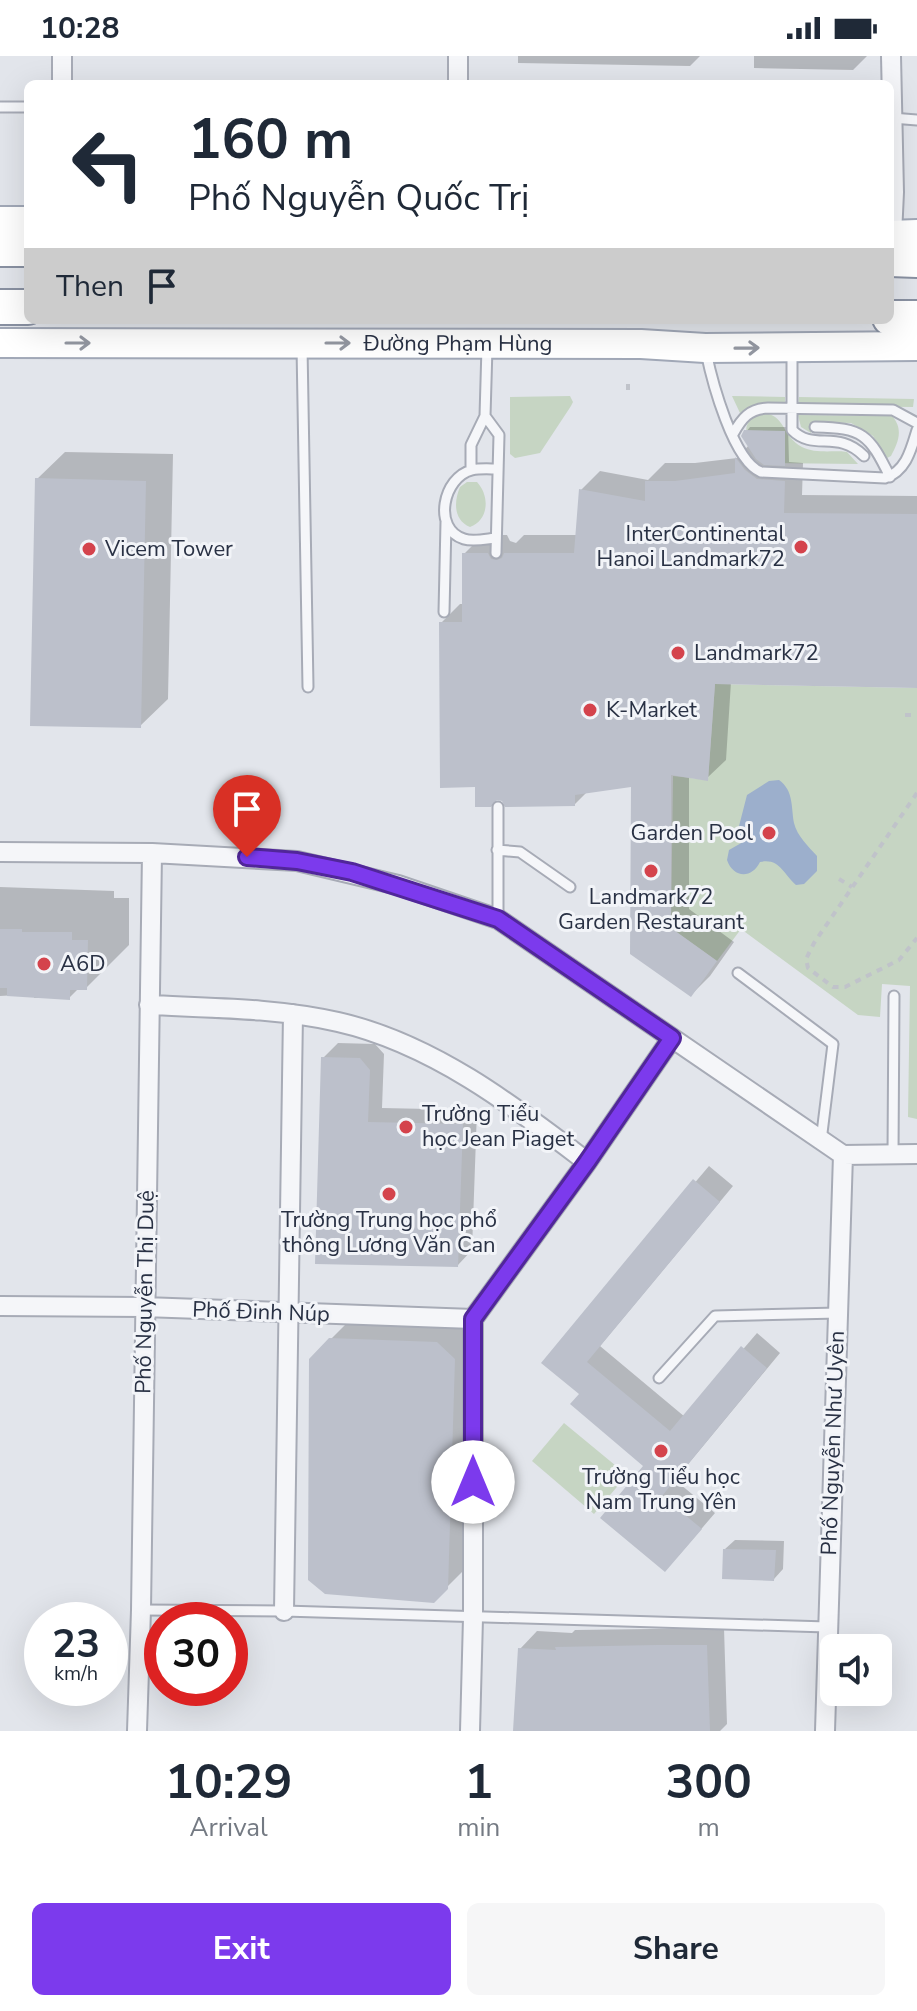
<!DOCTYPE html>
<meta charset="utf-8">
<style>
:root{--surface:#fff;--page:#f6f6f7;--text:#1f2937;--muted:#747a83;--accent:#7c3aed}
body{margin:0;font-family:"Nunito Sans",sans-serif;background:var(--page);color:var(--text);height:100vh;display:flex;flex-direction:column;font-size:30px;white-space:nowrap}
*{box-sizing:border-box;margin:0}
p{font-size:26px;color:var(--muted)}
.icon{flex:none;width:44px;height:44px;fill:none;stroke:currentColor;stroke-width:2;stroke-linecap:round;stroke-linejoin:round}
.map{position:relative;height:1675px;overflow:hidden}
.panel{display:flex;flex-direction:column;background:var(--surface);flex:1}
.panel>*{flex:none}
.guide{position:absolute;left:24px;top:24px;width:870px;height:244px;border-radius:12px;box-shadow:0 8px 32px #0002;background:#fff;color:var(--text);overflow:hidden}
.controls{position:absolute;left:820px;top:1578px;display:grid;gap:16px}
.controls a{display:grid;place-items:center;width:72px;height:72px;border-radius:12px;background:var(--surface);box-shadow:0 8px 32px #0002;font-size:40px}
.speed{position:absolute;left:24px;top:1546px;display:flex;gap:16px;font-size:40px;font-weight:700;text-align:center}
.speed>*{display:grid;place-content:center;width:104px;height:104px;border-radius:50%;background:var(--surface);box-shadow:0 8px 32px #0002;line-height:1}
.speed small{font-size:20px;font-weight:400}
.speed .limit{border:12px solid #d22;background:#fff;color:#111}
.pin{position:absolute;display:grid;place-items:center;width:68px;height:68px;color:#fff;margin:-82px -34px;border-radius:50% 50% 50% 0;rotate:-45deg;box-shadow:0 0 8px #0007}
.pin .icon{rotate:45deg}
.me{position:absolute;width:88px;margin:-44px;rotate:0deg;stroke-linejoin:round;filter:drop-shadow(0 0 6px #0008)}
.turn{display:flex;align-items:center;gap:28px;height:168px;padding:0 32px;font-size:36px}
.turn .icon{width:104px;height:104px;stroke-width:2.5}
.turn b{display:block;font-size:56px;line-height:68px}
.then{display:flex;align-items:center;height:76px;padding:0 32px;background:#0003;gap:16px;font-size:30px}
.eta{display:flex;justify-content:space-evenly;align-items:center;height:136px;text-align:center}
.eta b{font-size:48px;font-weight:700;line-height:56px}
.cta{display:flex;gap:16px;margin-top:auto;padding:16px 32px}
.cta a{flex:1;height:92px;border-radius:12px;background:var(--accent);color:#fff;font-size:32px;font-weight:700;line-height:92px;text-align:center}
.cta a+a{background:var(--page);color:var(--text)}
.status{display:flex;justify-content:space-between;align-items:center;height:56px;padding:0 40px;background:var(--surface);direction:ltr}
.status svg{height:22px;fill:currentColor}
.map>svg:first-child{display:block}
</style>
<div class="status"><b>10:28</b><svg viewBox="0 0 49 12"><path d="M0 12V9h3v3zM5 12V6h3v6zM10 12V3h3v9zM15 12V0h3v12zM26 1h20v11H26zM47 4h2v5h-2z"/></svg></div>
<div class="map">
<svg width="917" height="1675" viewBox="0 0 917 1675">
<rect width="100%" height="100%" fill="#e2e5eb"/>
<path fill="#c6d5c3" d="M570 340 573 346 571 350 540 397 515 402 510 398V341Z
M732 340 785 341V348H762L740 357Z
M799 341 914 343 913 351 798 350Z
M760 357C785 356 782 381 802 391 815 398 833 394 847 396L858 408 768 407C753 392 732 371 760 357Z
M798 359 892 360C904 373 898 387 891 400L887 402 873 380 851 367 811 366V377L801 371Z
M467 426H477C490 440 489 464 470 471 453 464 454 445 460 431Z
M715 628 917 632V1063L908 1061 910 930 882 928 880 961 858 959 741 873 717 905 671 872 673 720 708 724Z
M564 1367 627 1419 594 1458 532 1405Z"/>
<path fill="#9cafcc" d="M779 724C794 735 791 751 794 767 797 780 809 791 817 800V815L804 828 796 829C783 818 780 802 760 806 752 823 733 822 727 804L729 794 743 786 738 774 747 739 769 725Z"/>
<path fill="#0003" d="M518 0H700L690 10 518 7Z
M754 0H867L853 14 754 12Z
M750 371H788L789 406 803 407 802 439 917 440V630L731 626 726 704 707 722 689 720V853L734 886 710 920 691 939 632 897 633 729 588 735 575 748 504 743 477 729 441 567 460 548H464V498L483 479H507L510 485 516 487 524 479H578L581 434 600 415 648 424 665 407H695L737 402 749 389 746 376Z
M65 396 173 398 168 643 140 670 37 423Z
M0 831 114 835V842H129V889L86 932H79L69 942H34V938L0 940Z
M338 987 375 988 384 998 382 1052 477 1054 472 1194 458 1209 323 1002Z
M709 1110 733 1130 600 1290 685 1361 757 1277 780 1297 675 1424 715 1457 679 1499 646 1409 581 1338 543 1306Z
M350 1264 457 1267 474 1283 467 1511 433 1545 311 1303Z
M735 1484 784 1485 783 1513 774 1523 725 1493Z
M724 1572 727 1668 720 1675H515L520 1593 537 1575 572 1577 575 1574Z"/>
<path fill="#bcc0cb" d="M744 374 785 375V410L764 409 756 403 741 380Z
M735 401 745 414 757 423 785 425 784 457 917 458V632L715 628 708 725 671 719V872L717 905 691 941 630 898 631 731 575 739V750L505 751 502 745 497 744 491 751H475V731L440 732 439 566H462V497H488L491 503 497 504 502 502 504 497H574L579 433 645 445V425H675L735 417Z
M35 422 146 425 141 672 30 670Z
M0 873H22V876H72V884H88L87 934H70V944L7 940V932H0Z
M321 1001 360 1002 370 1014 368 1066 463 1068 458 1211 315 1208Z
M693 1123 720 1146 587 1306 670 1375 741 1290 767 1312 662 1440 702 1473 665 1516 600 1462 643 1410 570 1348 579 1338 541 1307Z
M329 1282 437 1286 455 1303 448 1533 434 1547 325 1538 308 1524 309 1303Z
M723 1493 776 1494 774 1525 722 1523Z
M657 1589H707L710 1675H513L518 1592 556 1594 555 1591Z"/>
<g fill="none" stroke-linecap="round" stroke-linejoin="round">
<g stroke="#a7abb6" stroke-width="13">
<path id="service" d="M0 51H28
M892 62 917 64
M302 291 308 631
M487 291 485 360 499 379 496 497
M792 295V374C814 396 837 373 864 400
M706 296C712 325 733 405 761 416L885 422C906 415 911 394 917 374
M815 371C863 372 869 378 890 421
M733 378C742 362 749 353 768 352L893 354 917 367
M471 414V389L485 360
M496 482C486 483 473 486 464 483 432 473 443 421 472 414 480 412 490 413 498 413
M444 556 446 466
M498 751V863
M497 794 520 796 570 831
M738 917 833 988 821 1085
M893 1098 894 940
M659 1322 715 1260 838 1257
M141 1554 284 1555 827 1571"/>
</g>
<g stroke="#a7abb6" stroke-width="22">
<path id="minor" d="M891 0 894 136 892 179
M62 28V0
M458 28V0
M0 796 152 797 297 805 398 829 498 863 843 1099 917 1098
M149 949C212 952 276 952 338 966 431 987 513 1049 587 1106
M0 1250 144 1251 473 1263V1562L470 1675
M473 1263 587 1106 672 982
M284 1555 293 958
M137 1675 141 1554 152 797
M825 1675 843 1099"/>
</g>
<g stroke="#a1a8b7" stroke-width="32">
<g id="primary">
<path d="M0 165H28"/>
<path d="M890 179 917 178"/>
<path id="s1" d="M0 287 641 288 705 292 917 290"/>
</g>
</g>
<g stroke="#8991a2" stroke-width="38">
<path id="motorway" d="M0 193H28
M890 203 917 204
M0 251H28
M890 262H917"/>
</g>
<path stroke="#c0c3ca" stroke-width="4" stroke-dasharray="6 6" stroke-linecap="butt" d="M628 328V340
M905 659H917
M917 737 814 887 806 903 808 912 833 931H845L899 904 917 882
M839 823 852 831"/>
<use href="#service" stroke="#f5f6f9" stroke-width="9"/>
<use href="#minor" stroke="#f5f6f9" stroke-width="18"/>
<use href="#primary" stroke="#fff" stroke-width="28"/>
<use href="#motorway" stroke="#fff" stroke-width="34"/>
</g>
<defs><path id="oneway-shaft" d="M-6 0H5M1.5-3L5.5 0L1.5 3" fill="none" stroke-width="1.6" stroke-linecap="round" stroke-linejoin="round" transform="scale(2)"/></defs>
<g stroke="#9498a2">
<use href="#oneway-shaft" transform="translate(78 287)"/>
<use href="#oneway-shaft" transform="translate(338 287)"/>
<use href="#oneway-shaft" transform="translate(747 292) rotate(-1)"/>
</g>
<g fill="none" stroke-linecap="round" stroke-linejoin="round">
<g stroke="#51269a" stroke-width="20">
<path id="route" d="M247 801 297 805 352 816 498 863 672 982 587 1106 473 1263V1426"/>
</g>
<use href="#route" stroke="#7c3aed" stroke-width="14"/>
</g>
<g fill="#d4434c" stroke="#f2f4f8" stroke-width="3">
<circle cx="801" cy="491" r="8"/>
<circle cx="89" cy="493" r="8"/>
<circle cx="678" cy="597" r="8"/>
<circle cx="590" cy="654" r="8"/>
<circle cx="769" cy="777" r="8"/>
<circle cx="651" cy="815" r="8"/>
<circle cx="44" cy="908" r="8"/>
<circle cx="406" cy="1071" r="8"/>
<circle cx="389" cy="1138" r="8"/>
<circle cx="661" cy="1395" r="8"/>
</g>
<g text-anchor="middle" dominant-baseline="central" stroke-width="6" stroke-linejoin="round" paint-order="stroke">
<g font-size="22" fill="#293144" stroke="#f2f4f8">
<text stroke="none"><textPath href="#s1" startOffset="458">Đường Phạm Hùng</textPath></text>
<text transform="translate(145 1236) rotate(-89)">Phố Nguyễn Thị Duệ</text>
<text transform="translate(261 1256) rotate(2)">Phố Đinh Núp</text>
<text transform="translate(833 1387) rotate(-88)">Phố Nguyễn Như Uyên</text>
</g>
<g font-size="22" fill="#293144" stroke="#f2f4f8" text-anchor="start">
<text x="785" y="478" text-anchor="end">InterContinental<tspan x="785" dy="25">Hanoi Landmark72</tspan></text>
<text x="105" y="493">Vicem Tower</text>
<text x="694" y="597">Landmark72</text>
<text x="606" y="654">K-Market</text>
<text x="753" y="777" text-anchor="end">Garden Pool</text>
<text x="651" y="841" text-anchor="middle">Landmark72<tspan x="651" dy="25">Garden Restaurant</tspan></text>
<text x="60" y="908">A6D</text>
<text x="422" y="1058">Trường Tiểu<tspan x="422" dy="25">học Jean Piaget</tspan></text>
<text x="389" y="1164" text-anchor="middle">Trường Trung học phổ<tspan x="389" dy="25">thông Lương Văn Can</tspan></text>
<text x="661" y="1421" text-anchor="middle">Trường Tiểu học<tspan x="661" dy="25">Nam Trung Yên</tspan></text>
</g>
</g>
</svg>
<div class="controls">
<a><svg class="icon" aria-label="sound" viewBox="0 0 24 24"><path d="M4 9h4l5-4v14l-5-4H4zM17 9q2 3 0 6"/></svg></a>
</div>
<div class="speed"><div>23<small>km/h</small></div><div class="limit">30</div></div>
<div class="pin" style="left:247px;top:801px;background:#d93025"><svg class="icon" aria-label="arrive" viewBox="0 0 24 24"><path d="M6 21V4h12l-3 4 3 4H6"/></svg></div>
<svg class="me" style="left:473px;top:1426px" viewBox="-20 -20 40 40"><circle r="19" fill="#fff"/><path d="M0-13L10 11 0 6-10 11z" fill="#7c3aed"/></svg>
<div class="guide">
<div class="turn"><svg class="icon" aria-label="left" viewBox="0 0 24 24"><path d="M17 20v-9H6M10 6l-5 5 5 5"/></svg><div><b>160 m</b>Phố Nguyễn Quốc Trị</div></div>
<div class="then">Then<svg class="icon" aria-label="arrive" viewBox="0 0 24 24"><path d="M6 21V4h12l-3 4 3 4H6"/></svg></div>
</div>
</div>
<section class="panel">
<div class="eta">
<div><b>10:29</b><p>Arrival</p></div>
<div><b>1</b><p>min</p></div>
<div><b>300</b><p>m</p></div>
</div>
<div class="cta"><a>Exit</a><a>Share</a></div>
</section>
